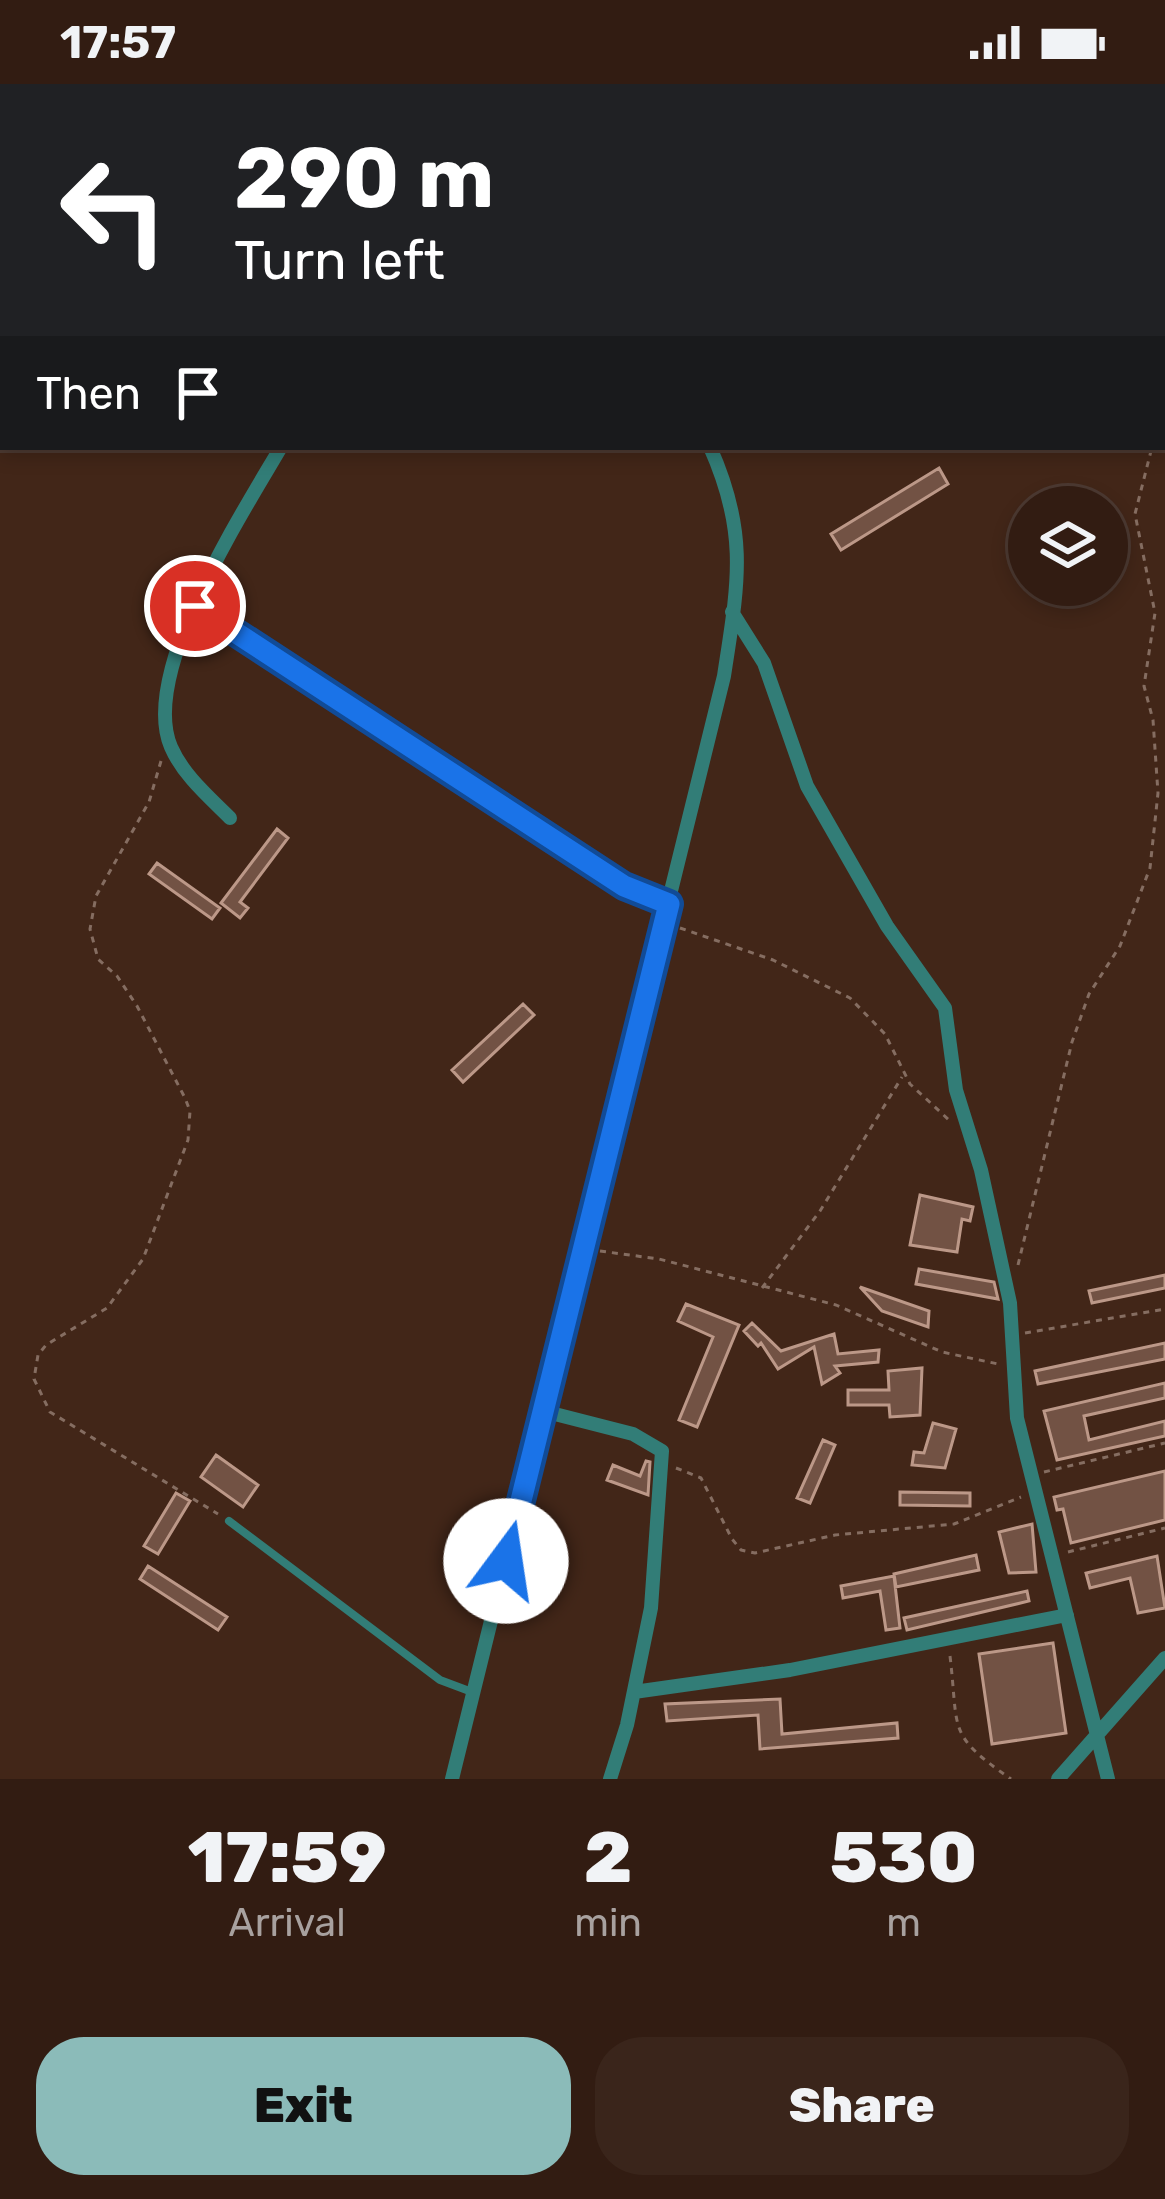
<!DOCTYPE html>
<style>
:root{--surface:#321c12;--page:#3a251b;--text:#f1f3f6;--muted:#a8a19f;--line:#4d3a32;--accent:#8bbbb9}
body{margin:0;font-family:Rubik,sans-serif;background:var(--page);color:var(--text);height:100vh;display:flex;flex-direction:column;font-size:45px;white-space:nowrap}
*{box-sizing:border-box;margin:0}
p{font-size:39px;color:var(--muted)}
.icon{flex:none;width:66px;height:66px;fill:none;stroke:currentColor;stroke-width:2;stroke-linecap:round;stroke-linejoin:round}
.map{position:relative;height:1695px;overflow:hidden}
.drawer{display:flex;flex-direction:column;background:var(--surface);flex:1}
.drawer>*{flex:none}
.guide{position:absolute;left:0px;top:0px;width:1167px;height:366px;box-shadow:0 6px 18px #0003,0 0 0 3px var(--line);background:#202124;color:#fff;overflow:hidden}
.tools{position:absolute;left:1008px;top:402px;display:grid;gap:24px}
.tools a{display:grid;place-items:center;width:120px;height:120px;border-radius:50%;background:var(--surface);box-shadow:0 6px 18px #0003,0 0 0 3px var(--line);font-size:60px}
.pin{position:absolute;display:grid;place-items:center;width:102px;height:102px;color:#fff;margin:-51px;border:6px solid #fff;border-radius:50%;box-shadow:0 3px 12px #0007}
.me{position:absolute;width:132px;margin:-66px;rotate:14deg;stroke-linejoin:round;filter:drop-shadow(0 0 9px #0008)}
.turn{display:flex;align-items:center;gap:42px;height:252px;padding:0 36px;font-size:54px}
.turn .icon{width:156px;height:156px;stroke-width:2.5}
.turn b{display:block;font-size:84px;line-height:102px}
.then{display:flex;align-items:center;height:114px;padding:0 36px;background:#0003;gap:24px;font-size:45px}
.eta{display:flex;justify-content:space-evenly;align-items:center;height:204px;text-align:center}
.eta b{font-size:72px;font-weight:800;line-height:84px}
.primary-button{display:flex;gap:24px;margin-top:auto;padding:24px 36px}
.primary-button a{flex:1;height:138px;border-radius:48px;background:var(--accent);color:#111;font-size:48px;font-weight:800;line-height:138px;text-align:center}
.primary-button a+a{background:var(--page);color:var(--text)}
.status{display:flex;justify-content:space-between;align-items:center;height:84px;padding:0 60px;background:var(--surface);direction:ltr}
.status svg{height:33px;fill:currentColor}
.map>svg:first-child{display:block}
</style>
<div class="status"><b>17:57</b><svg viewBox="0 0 49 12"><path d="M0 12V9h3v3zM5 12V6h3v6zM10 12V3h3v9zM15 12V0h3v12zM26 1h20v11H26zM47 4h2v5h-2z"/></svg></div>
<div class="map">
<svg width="1165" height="1695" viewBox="0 0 1165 1695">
<rect width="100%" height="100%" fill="#422618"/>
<path fill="#725244" stroke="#bc9888" stroke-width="3" d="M939 384 948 400 841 466 831 450Z
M277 745 288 754 240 818 248 824 240 834 221 819Z
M157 779 220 824 212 835 149 790Z
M523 920 534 931 463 998 452 986Z
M920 1111 973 1123 970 1137 962 1135 957 1168 910 1161Z
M919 1185 994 1198 998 1215 916 1200Z
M1165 1191V1204L1092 1219 1089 1207Z
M860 1203 929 1227 928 1243 882 1227Z
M686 1220 739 1241 697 1343 679 1336 713 1253 678 1237Z
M752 1239 781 1267 834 1250 838 1270 879 1266 878 1278 835 1282 840 1289 822 1300 814 1263 778 1285 761 1259 758 1262 744 1247Z
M1165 1259V1275L1038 1300 1035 1287Z
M922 1284 920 1331 890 1333 889 1321H848V1306H889L888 1287Z
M1165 1299V1314L1084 1332 1089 1356 1165 1337V1352L1057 1376 1044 1327Z
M933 1339 956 1345 945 1384 912 1381 914 1368 924 1369Z
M823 1356 835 1361 810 1419 797 1414Z
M216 1371 258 1401 243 1423 201 1393Z
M646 1377 650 1378 648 1411 607 1396 613 1381 640 1392Z
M1165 1387V1436L1071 1459 1063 1425 1057 1426 1054 1413Z
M900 1408 970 1409V1422L900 1421Z
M176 1409 190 1417 158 1470 144 1462Z
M1032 1440 1036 1488 1009 1489 999 1448Z
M976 1471 979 1486 896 1503 894 1490Z
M1157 1472 1165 1524 1138 1529 1130 1494 1090 1504 1086 1489Z
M148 1482 227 1533 218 1546 140 1495Z
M894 1492 900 1544 886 1546 880 1507 843 1514 841 1502Z
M1027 1507 1029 1517 907 1546 904 1534Z
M1053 1559 1066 1649 992 1660 979 1570Z
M780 1615 782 1650 897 1639 898 1654 760 1665 758 1631 667 1637 665 1620Z"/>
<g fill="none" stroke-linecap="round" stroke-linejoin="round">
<path stroke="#856d61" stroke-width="3" stroke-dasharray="6 6" stroke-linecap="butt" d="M336 3 338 0
M0 275 3 271
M1164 327 1165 324
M161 677 149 718 96 812 90 845 98 875 117 892 137 922 185 1014 190 1027 188 1056 143 1175 107 1224 46 1261 38 1271 34 1295 50 1328 218 1430
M680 844 773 876 850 914 885 950 910 1000 949 1036
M600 1167 659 1175 836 1221 942 1268 998 1280
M1018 1181 1072 958 1089 910 1120 862 1150 784 1158 709 1153 636 1144 602 1155 529 1135 430 1152 363
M762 1204 820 1127 902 993
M1025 1249 1165 1225
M676 1384 701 1394 732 1455 741 1466 755 1469 835 1451 954 1440 1021 1413
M1044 1388 1165 1359
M1068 1468 1165 1444
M950 1572C959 1647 946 1650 1011 1695"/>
<path stroke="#327d77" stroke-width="8" d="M606 3 609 0
M229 1437 440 1596 472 1608"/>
<path stroke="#327d77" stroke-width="14" d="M532 0 537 3
M518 3 519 0
M195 522 624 802 669 820
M732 528 764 579 807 702 887 842 945 924 956 1006 981 1086 1010 1219 1017 1334 1108 1695
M230 734C209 713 183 691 171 663 139 589 243 428 281 363
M543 1327 633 1350 662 1367 651 1524 627 1641 610 1695
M634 1608 790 1586 1067 1531
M452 1695 724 592C738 500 749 450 710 363
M1058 1695 1165 1574"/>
</g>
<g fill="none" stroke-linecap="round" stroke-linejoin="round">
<g stroke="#114b97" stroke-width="30">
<path id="route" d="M195 522 624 802 669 820 506 1477"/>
</g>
<use href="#route" stroke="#1a73e8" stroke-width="21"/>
</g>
</svg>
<div class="tools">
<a><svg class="icon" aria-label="layers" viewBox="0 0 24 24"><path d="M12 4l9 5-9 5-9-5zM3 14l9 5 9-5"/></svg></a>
</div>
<div class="pin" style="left:195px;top:522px;background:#d93025"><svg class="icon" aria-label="arrive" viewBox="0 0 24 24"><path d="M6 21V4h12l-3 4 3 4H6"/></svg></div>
<svg class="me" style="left:506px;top:1477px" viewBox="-20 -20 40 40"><circle r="19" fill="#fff"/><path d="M0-13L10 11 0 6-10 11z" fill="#1a73e8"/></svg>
<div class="guide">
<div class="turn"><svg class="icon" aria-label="left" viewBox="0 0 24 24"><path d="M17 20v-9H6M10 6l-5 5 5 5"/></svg><div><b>290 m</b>Turn left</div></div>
<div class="then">Then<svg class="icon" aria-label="arrive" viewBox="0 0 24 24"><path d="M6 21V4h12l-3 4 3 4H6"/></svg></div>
</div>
</div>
<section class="drawer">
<div class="eta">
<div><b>17:59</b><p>Arrival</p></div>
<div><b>2</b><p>min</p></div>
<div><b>530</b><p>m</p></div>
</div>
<div class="primary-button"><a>Exit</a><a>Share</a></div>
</section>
